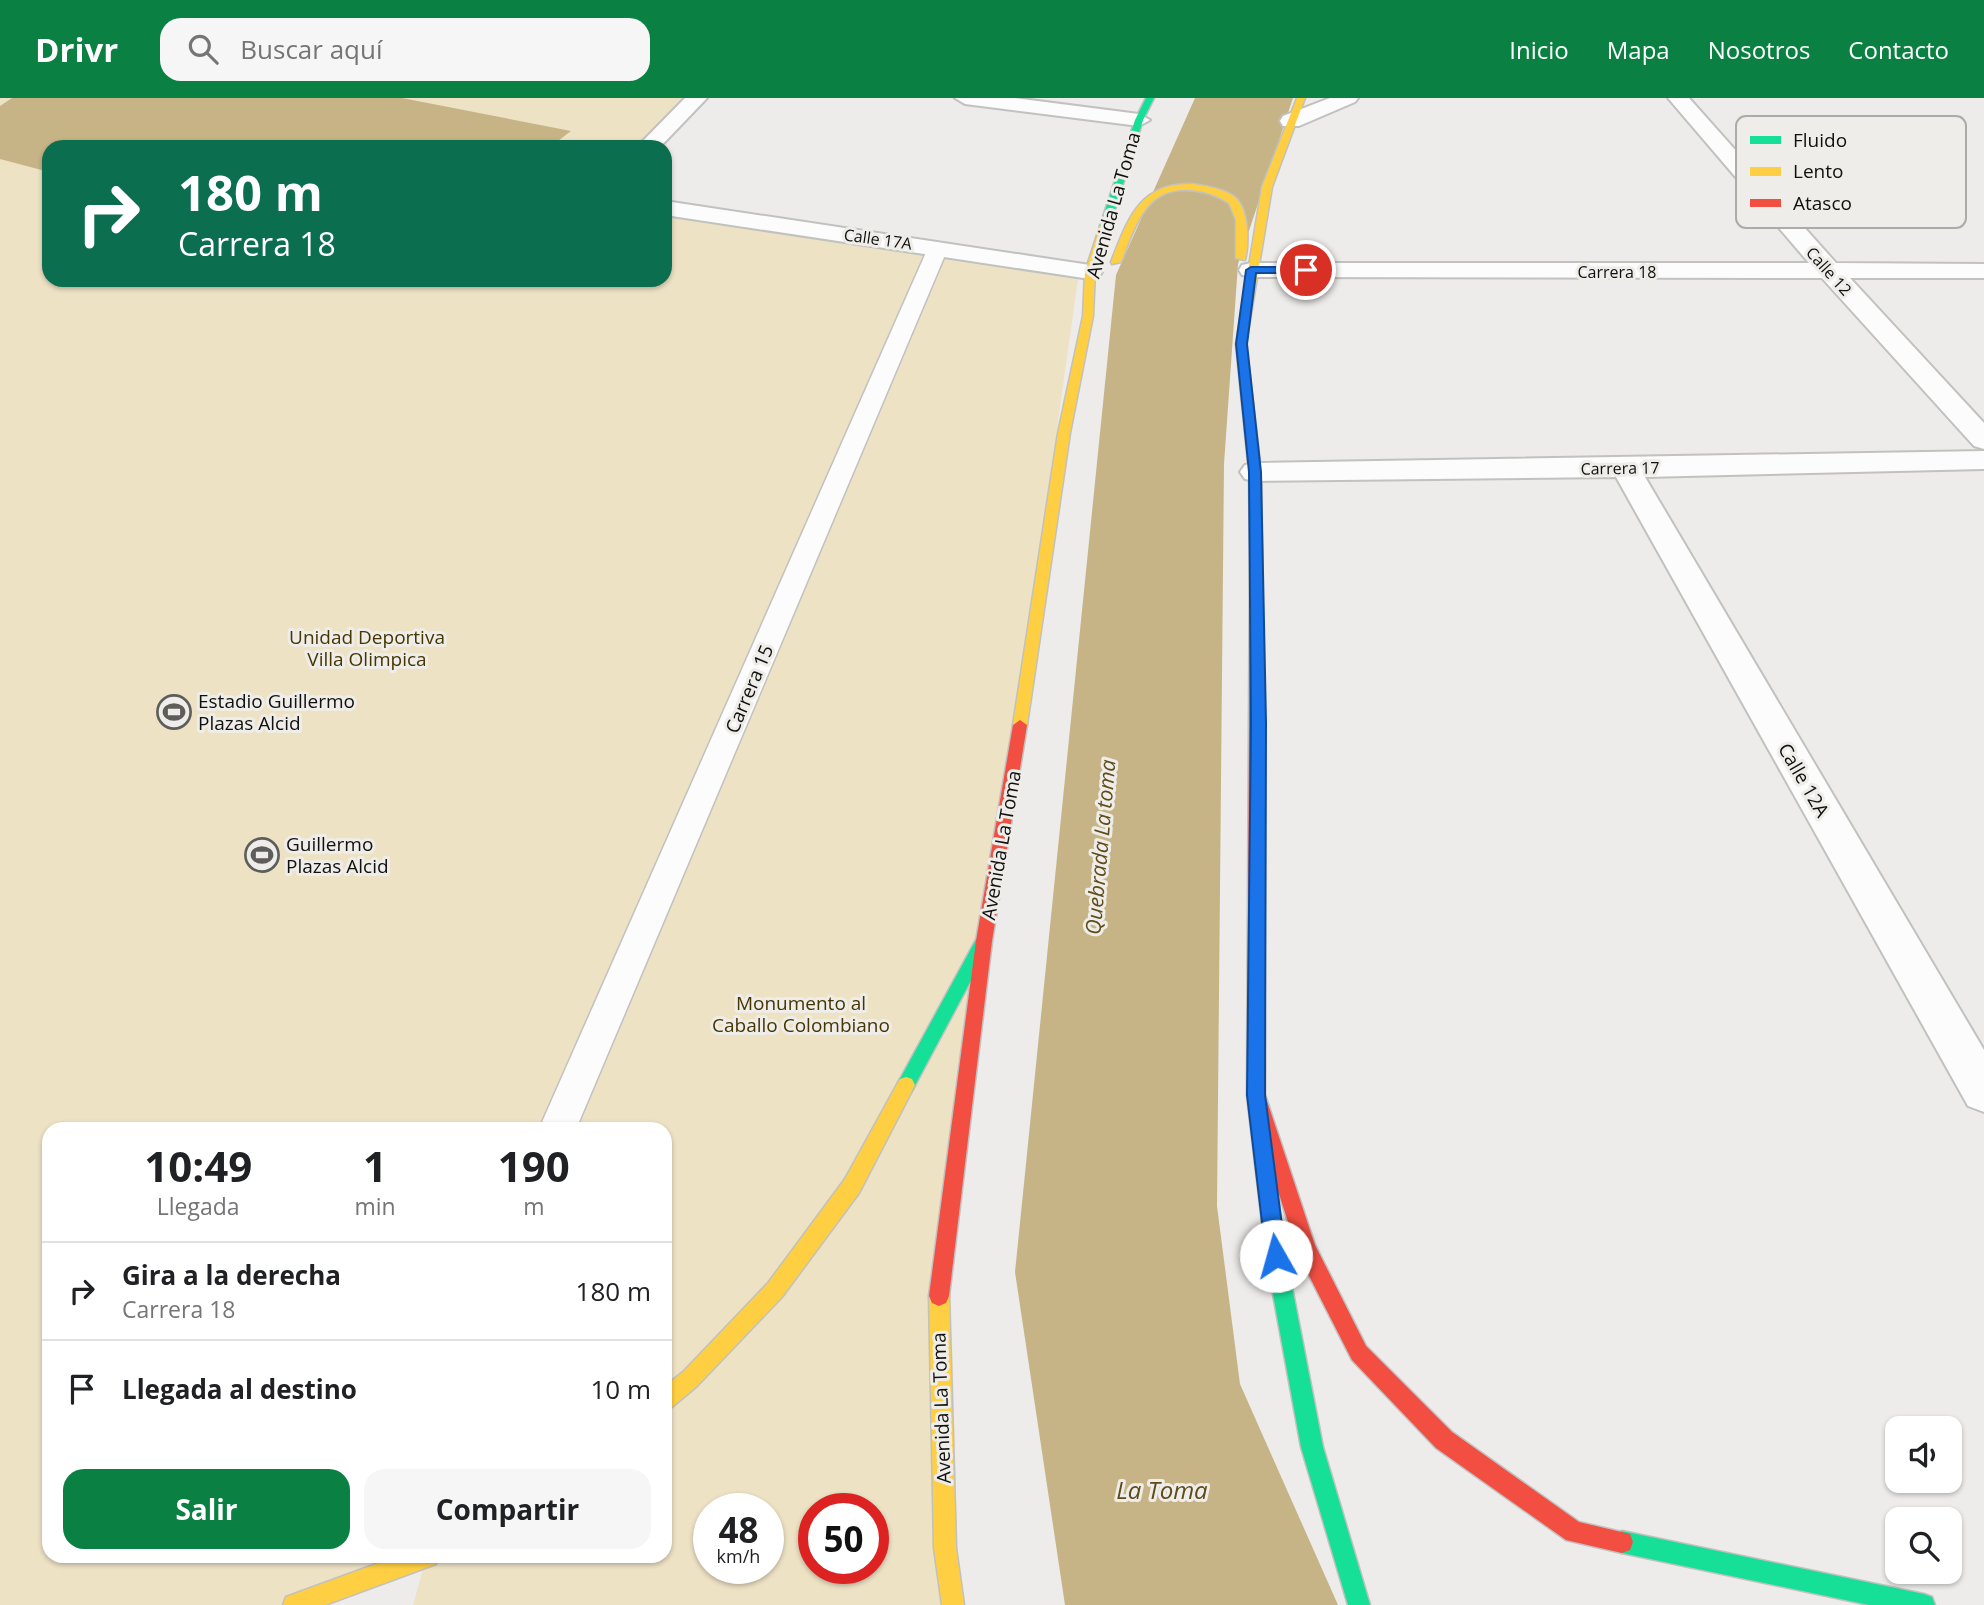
<!DOCTYPE html>
<html lang="es">
<meta charset="utf-8">
<style>
:root{--surface:#fff;--page:#f6f6f6;--text:#202124;--muted:#757577;--line:#e0e0e0;--accent:#0b8043}
body{margin:0;font-family:"Open Sans",sans-serif;background:var(--page);color:var(--text);height:100vh;display:flex;flex-direction:column;font-size:26px;white-space:nowrap}
*{box-sizing:border-box;margin:0}
p{font-size:23px;color:var(--muted)}
.icon{flex:none;width:38px;height:38px;fill:none;stroke:currentColor;stroke-width:2;stroke-linecap:round;stroke-linejoin:round}
.map{position:relative;flex:1;overflow:hidden}
.drawer{position:absolute;left:42px;top:1024px;width:630px;height:441px;display:flex;flex-direction:column;background:var(--surface);border-radius:21px;box-shadow:0 2px 5px #0004}
.drawer>*{flex:none}
.banner{position:absolute;left:42px;top:42px;width:630px;height:147px;border-radius:21px;box-shadow:0 2px 5px #0004;background:#0b6e4f;color:#fff;overflow:hidden}
.fabs{position:absolute;left:1885px;top:1318px;display:grid;gap:14px}
.fabs a{display:grid;place-items:center;width:77px;height:77px;border-radius:14px;background:var(--surface);box-shadow:0 2px 5px #0004;font-size:35px}
.speed{position:absolute;left:693px;top:1395px;display:flex;gap:14px;font-size:35px;font-weight:700;text-align:center}
.speed>*{display:grid;place-content:center;width:91px;height:91px;border-radius:50%;background:var(--surface);box-shadow:0 2px 5px #0004;line-height:1}
.speed small{font-size:18px;font-weight:400}
.speed .limit{border:10px solid #d22;background:#fff;color:#111}
.pin{position:absolute;display:grid;place-items:center;width:60px;height:60px;color:#fff;margin:-30px;border:4px solid #fff;border-radius:50%;box-shadow:0 2px 7px #0007}
.me{position:absolute;width:77px;margin:-38px;rotate:353deg;stroke-linejoin:round;filter:drop-shadow(0 0 5px #0008)}
.turn{display:flex;align-items:center;gap:24px;height:147px;padding:0 21px;font-size:32px}
.turn .icon{width:91px;height:91px;stroke-width:2.5}
.turn b{display:block;font-size:49px;line-height:60px}
.eta{display:flex;justify-content:space-evenly;align-items:center;height:119px;text-align:center}
.eta b{font-size:42px;font-weight:700;line-height:49px}
.button{display:flex;gap:14px;margin-top:auto;padding:14px 21px}
.button a{flex:1;height:80px;border-radius:21px;background:var(--accent);color:#fff;font-size:28px;font-weight:700;line-height:80px;text-align:center}
.button a+a{background:var(--page);color:var(--text)}
ul{padding:0;list-style:none}
li{display:flex;align-items:center;gap:21px;height:98px;padding:0 21px;border-top:2px solid var(--line)}
li div{flex:1}
li b{display:block;font-size:26px}
li em{font-style:normal}
header{display:flex;align-items:center;gap:42px;box-sizing:border-box;height:98px;padding:0 35px;background:var(--accent);color:#fff}
header strong{font-size:33px}
nav{display:flex;gap:38px;margin-inline-start:auto;font-size:24px}
.search{width:490px;height:63px;background:var(--page);display:flex;align-items:center;gap:18px;box-sizing:border-box;padding:0 24px;border-radius:21px;color:var(--muted);font-size:26px}
.map>svg:first-child{display:block}
</style>
<header>
<strong>Drivr</strong>
<div class="search"><svg class="icon" aria-label="search" viewBox="0 0 24 24"><circle cx="10" cy="10" r="6"/><path d="M15 15l6 6"/></svg>Buscar aquí</div>
<nav><a>Inicio</a><a>Mapa</a><a>Nosotros</a><a>Contacto</a></nav>
</header>
<div class="map">
<svg width="1984" height="1507" viewBox="0 0 1984 1507">
<rect width="100%" height="100%" fill="#edecea"/>
<path fill="#eee2c5" fill-rule="evenodd" d="M0 0H697L648 49H49V182H665V110L1079 174 1037 473 950 1168 959 1507H413L426 1460 294 1507H0ZM49 1031H665V1458H49ZM709 1410H768V1470H709ZM814 1410H873V1470H814Z"/>
<path fill="#c6b486" d="M12 0H402L571 33 550 49H49V74L0 61V8Z
M1195 0H1293L1238 166 1224 366 1217 1108 1240 1286 1338 1507H1065L1015 1174 1116 177Z"/>
<g fill="none" stroke-linecap="round" stroke-linejoin="round">
<g stroke="#c1c1bf" stroke-width="3">
<path id="lane" d="M938 144 948 150 576 1031H539L928 150Z"/>
</g>
<g stroke="#c1c1bf" stroke-width="4">
<path id="street" d="M685 0H707L660 49H637Z
M955 0H1015L1139 16 1150 22 1139 28 965 6Z
M1330 0H1358L1355 4 1299 28H1283L1280 23 1283 18Z
M1668 0H1689L1836 165 1984 166V180H1850L1984 325V351L1974 348 1822 180 1251 179 1242 177 1239 172 1242 167 1251 165H1809Z
M665 103 1090 167 1099 169 1102 174 1099 179 1090 181 665 117Z
M1984 353V371L1645 379 1984 952V1014L1968 1008 1616 379 1255 383 1245 381 1240 374 1245 367 1255 365Z"/>
</g>
<g stroke="#c1c1bf" stroke-width="3">
<path id="fast" d="M1146 0H1154L1143 22 1110 128 1102 130 1100 128 1135 22Z
M984 836 990 838 992 843 912 993 906 995 900 993 897 987 900 981 978 838Z
M1264 1056 1271 1059 1273 1065 1286 1158 1323 1349 1370 1507H1348L1301 1349 1266 1158 1255 1065 1257 1059Z
M1622 1433 1924 1496 1932 1499 1935 1507H1869L1622 1455 1614 1452 1611 1444 1614 1436Z"/>
</g>
<g stroke="#c1c1bf" stroke-width="3">
<path id="slow" d="M1297 0H1305L1272 89 1246 246 1261 374 1262 454 1256 458 1250 454 1249 374 1236 246 1262 89Z
M1193 86C1206 88 1227 91 1237 101 1249 115 1249 146 1245 162L1236 160V122L1229 105C1214 96 1199 91 1181 92 1143 94 1133 134 1121 164L1112 166 1111 164C1128 121 1139 84 1193 86Z
M1105 125 1110 128 1095 174 1093 218 1070 335 1027 627 1020 632 1013 627 1058 335 1083 218 1085 174 1100 128Z
M906 979 912 981 915 987 859 1095 782 1199 697 1288 672 1309 665 1312V1288L683 1274 768 1185 845 1081 900 981Z
M939 1188 946 1191 949 1198 956 1450 964 1507H942L934 1450 929 1198 932 1191Z
M398 1458H439L436 1466 325 1507H283L286 1499Z"/>
</g>
<g stroke="#c1c1bf" stroke-width="3">
<path id="jam" d="M1256 450 1262 454 1265 997 1315 1147 1366 1248 1452 1334 1579 1424 1630 1436 1633 1444 1630 1452 1622 1455 1566 1442 1436 1350 1352 1262 1299 1158 1271 1071 1264 1074 1257 1071 1255 1065 1247 997 1250 454Z
M1020 622 1027 627 992 843 949 1198 946 1205 939 1208 932 1205 929 1198 976 843 1013 627Z"/>
</g>
<use href="#lane" fill="#fcfcfc" fill-rule="evenodd"/>
<use href="#street" fill="#fcfcfc" fill-rule="evenodd"/>
<use href="#fast" fill="#16e098" fill-rule="evenodd"/>
<use href="#slow" fill="#ffcf43" fill-rule="evenodd"/>
<use href="#jam" fill="#f24e42" fill-rule="evenodd"/>
</g>
<path fill="#1a73e8" stroke="#114b97" stroke-width="2" d="M1251 169H1306L1311 172 1306 175H1256L1247 246 1261 374 1266 625 1265 997 1286 1158 1283 1165 1276 1168 1269 1165 1266 1158 1247 997 1251 625 1249 374 1236 246 1246 172Z"/>
<defs>
<g id="stadium-ring" transform="scale(1.75)"><circle r="9.5" fill="#eeede9" stroke="#5d5d5b" stroke-width="1.5"/><path d="M0-5a6.5 5 0 1 0 0 10a6.5 5 0 1 0 0-10ZM-3.5-1.8h7v3.6h-7Z" fill="#5d5d5b"/></g>
</defs>
<g fill-rule="evenodd">
<use href="#stadium-ring" x="174" y="614"/>
<use href="#stadium-ring" x="262" y="757"/>
</g>
<g text-anchor="middle" dominant-baseline="central" stroke-width="6" stroke-linejoin="round" paint-order="stroke">
<g font-size="16" fill="#10100e" stroke="#eeede9">
<text transform="translate(878 141) rotate(8)">Calle 17A</text>
<text transform="translate(1829 173) rotate(48)">Calle 12</text>
<text x="1617" y="174">Carrera 18</text>
<text transform="translate(1620 370) rotate(-1)">Carrera 17</text>
</g>
<g font-size="19" fill="#10100e" stroke="#eeede9">
<text transform="translate(1113 107) rotate(-74)">Avenida La Toma</text>
<text transform="translate(749 591) rotate(-67)">Carrera 15</text>
<text transform="translate(1804 682) rotate(60)">Calle 12A</text>
<text transform="translate(1001 747) rotate(-80)">Avenida La Toma</text>
<text transform="translate(941 1310) rotate(-92)">Avenida La Toma</text>
</g>
<g font-size="19" fill="#483600" stroke="#eeede9">
<text x="367" y="539">Unidad Deportiva<tspan x="367" dy="22">Villa Olimpica</tspan></text>
<text x="801" y="905">Monumento al<tspan x="801" dy="22">Caballo Colombiano</tspan></text>
</g>
<g font-size="19" fill="#10100e" stroke="#eeede9" text-anchor="start">
<text x="198" y="603">Estadio Guillermo<tspan x="198" dy="22">Plazas Alcid</tspan></text>
<text x="286" y="746">Guillermo<tspan x="286" dy="22">Plazas Alcid</tspan></text>
</g>
<g font-size="21" font-style="italic" fill="#5f4b1a" stroke="#eeede9">
<text transform="translate(1100 749) rotate(-85)">Quebrada La toma</text>
</g>
<g font-size="24" font-style="italic" fill="#5f4b1a" stroke="#eeede9">
<text x="1162" y="1391">La Toma</text>
</g>
</g>
<rect x="1736" y="18" width="230" height="112" rx="10" fill="#eeede9" stroke="#ababa7" stroke-width="2"/>
<rect x="1750" y="38" width="31" height="8" fill="#16e098"/>
<rect x="1750" y="69" width="31" height="9" fill="#ffcf43"/>
<rect x="1750" y="101" width="31" height="8" fill="#f24e42"/>
<g font-size="19" fill="#10100e">
<text x="1793" y="49">Fluido</text>
<text x="1793" y="80">Lento</text>
<text x="1793" y="112">Atasco</text>
</g>
</svg>
<div class="fabs">
<a><svg class="icon" aria-label="sound" viewBox="0 0 24 24"><path d="M4 9h4l5-4v14l-5-4H4zM17 9q2 3 0 6"/></svg></a>
<a><svg class="icon" aria-label="search" viewBox="0 0 24 24"><circle cx="10" cy="10" r="6"/><path d="M15 15l6 6"/></svg></a>
</div>
<div class="speed"><div>48<small>km/h</small></div><div class="limit">50</div></div>
<div class="pin" style="left:1306px;top:172px;background:#d93025"><svg class="icon" aria-label="arrive" viewBox="0 0 24 24"><path d="M6 21V4h12l-3 4 3 4H6"/></svg></div>
<svg class="me" style="left:1276px;top:1158px" viewBox="-20 -20 40 40"><circle r="19" fill="#fff"/><path d="M0-13L10 11 0 6-10 11z" fill="#1a73e8"/></svg>
<div class="banner">
<div class="turn"><svg class="icon" aria-label="right" viewBox="0 0 24 24"><path d="M7 20v-9h11M14 6l5 5-5 5"/></svg><div><b>180 m</b>Carrera 18</div></div>
</div>
<section class="drawer">
<div class="eta">
<div><b>10:49</b><p>Llegada</p></div>
<div><b>1</b><p>min</p></div>
<div><b>190</b><p>m</p></div>
</div>
<ul>
<li><svg class="icon" aria-label="right" viewBox="0 0 24 24"><path d="M7 20v-9h11M14 6l5 5-5 5"/></svg><div><b>Gira a la derecha</b><p>Carrera 18</p></div><em>180 m</em></li>
<li><svg class="icon" aria-label="arrive" viewBox="0 0 24 24"><path d="M6 21V4h12l-3 4 3 4H6"/></svg><div><b>Llegada al destino</b></div><em>10 m</em></li>
</ul>
<div class="button"><a>Salir</a><a>Compartir</a></div>
</section>
</div>
